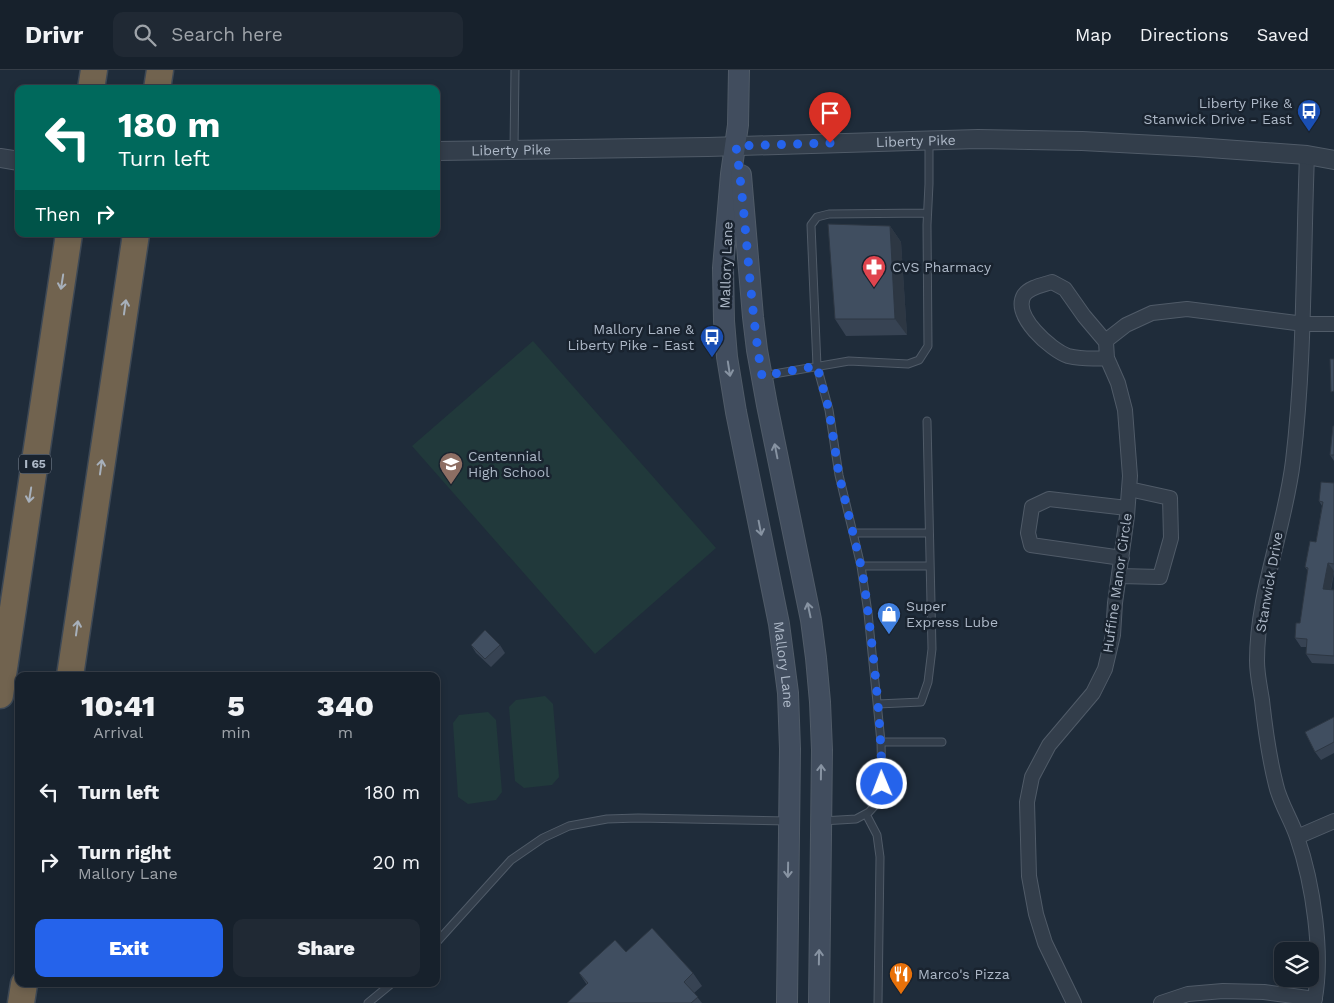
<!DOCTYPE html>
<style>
:root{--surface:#17212c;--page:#202934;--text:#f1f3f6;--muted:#9ea3a9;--line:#363e48;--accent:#2563eb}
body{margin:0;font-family:"Work Sans",sans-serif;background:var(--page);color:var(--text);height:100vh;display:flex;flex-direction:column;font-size:19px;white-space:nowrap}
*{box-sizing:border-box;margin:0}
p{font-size:16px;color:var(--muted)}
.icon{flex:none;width:28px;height:28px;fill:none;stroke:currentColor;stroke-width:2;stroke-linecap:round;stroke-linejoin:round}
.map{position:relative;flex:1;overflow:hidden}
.sheet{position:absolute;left:15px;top:602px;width:425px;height:315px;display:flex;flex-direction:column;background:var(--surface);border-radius:10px;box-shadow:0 2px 8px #0003,0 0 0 1px var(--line)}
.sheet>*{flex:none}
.top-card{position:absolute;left:15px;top:15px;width:425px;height:152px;border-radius:10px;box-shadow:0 2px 8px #0003,0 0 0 1px var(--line);background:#00695c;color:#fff;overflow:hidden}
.fabs{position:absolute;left:1274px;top:872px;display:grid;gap:10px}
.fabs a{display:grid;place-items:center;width:45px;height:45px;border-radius:10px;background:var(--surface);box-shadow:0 2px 8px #0003,0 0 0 1px var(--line);font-size:25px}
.pin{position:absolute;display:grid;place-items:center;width:42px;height:42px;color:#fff;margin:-51px -21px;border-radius:50% 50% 50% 0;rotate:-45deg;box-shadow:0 0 5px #0007}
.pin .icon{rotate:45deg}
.me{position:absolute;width:55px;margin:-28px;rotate:359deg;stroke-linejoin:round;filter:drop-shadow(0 0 4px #0008)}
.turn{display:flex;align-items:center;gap:18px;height:105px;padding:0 20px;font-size:22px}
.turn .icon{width:65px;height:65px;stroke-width:2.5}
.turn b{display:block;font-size:35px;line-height:42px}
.then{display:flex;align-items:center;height:48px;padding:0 20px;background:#0003;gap:10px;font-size:19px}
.eta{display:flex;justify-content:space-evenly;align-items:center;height:85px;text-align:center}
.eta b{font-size:30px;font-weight:800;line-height:35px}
.button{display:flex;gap:10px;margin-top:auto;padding:10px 20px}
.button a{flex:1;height:58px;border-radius:10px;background:var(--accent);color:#fff;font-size:20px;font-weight:800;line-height:58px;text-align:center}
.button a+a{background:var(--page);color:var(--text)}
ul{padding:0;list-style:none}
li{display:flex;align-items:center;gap:15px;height:70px;padding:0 20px}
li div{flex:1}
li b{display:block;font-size:19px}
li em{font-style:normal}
header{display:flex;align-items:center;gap:30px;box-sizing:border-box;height:70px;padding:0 25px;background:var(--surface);border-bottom:1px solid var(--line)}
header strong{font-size:24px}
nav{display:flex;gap:28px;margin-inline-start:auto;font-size:18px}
.search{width:350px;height:45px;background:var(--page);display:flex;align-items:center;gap:12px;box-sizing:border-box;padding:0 18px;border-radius:10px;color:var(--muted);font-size:19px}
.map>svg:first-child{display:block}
</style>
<header>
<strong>Drivr</strong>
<div class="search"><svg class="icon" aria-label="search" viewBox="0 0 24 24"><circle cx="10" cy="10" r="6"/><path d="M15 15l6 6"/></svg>Search here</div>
<nav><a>Map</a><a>Directions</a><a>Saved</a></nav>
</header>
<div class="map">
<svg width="1334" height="933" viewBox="0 0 1334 933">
<rect width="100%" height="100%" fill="#1f2c3a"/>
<path fill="#21393b" d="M533 271 716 478 595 584 412 376Z
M545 626 553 634 559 707 552 715 524 718 515 711 509 637 516 630Z
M488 642 496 650 502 722 496 730 468 734 458 727 453 653 459 645Z
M436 667 441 727 436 733Z"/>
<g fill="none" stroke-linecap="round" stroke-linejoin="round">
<g stroke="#505b68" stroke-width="9">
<path id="service" d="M514 79 515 0
M762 306 849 291 908 294 919 290 928 276 927 155 929 114V70
M853 463H929
M861 496H930
M878 634 921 632 928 612 932 579 927 351
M881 672H942
M866 744 877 765 880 787 878 933
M822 751 856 749 869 742 878 732 882 714 881 672 868 543 861 496 839 405 829 340 817 296 811 155 817 147 829 144 927 143
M436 873 511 790 543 768 569 756 607 749 638 748 788 751
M368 933 391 914"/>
</g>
<g stroke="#505b68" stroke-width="16">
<path id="minor" d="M1307 85C1303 187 1305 290 1293 391 1285 458 1257 523 1257 591 1257 604 1260 617 1262 630 1265 658 1269 687 1276 715 1280 733 1291 749 1297 767 1313 813 1324 885 1314 933
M1106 272 1084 246 1065 219 1052 212C1043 215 1030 217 1024 225 1012 246 1051 280 1068 286 1081 289 1094 289 1107 288
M1122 488 1031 475 1028 463 1032 437 1049 429 1127 438
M1120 506 1160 507 1171 468 1170 428 1129 419
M1297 767 1334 751
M1074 933 1045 873 1036 844 1029 806 1027 732 1032 707 1049 675 1093 623 1105 599 1113 565 1115 533 1127 446 1130 406 1125 340 1118 313 1107 288 1106 272 1108 269 1126 255 1152 243 1187 239 1304 254H1334
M1161 933 1188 924 1223 921 1264 922 1315 929"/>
</g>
<g stroke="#505b68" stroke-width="20">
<g id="tertiary">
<path id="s1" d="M436 81 708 77 978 69 1082 71 1195 77 1307 85 1334 90"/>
<path d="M0 88 19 91"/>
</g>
</g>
<g stroke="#505b68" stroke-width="22">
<g id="secondary">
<path id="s2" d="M739 0 738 55 731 104 723 198 724 251 727 287 736 342 779 554 788 623 790 679 787 933"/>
<path d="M741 105 753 247 757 280 767 335 811 550 816 588 820 632 822 680 819 933"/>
</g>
</g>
<g stroke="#3d4855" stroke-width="29">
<path id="motorway" d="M91 19 94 0
M157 19 160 0
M70 606 136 164
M0 625 69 164
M21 933 24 914"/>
</g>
<use href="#service" stroke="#333e4b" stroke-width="7"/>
<use href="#minor" stroke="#333e4b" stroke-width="14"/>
<use href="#tertiary" stroke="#333e4b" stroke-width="18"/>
<use href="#secondary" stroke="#414d5e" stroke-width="20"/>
<use href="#motorway" stroke="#71634f" stroke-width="26"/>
</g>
<path fill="#374353" d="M890 156 901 172 907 265 846 266 835 249Z
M1334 356V391L1330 385Z
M1334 413V503L1331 520H1334V594L1312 593 1306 584V577H1301L1295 568 1300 553 1308 501 1305 497 1316 472 1322 436 1319 431Z
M471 575H500L505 583 491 597 476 583Z
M1334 647V683L1321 690 1315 682Z
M579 903H693L702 916 694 923 702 933H567L587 915Z"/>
<path fill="#2d3743" d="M890 156 901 172 907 265 895 249Z
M1328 493 1334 501 1329 527 1323 519Z"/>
<path fill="#404e60" stroke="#2d3743" d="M828 154 890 156 895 249H835Z
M1330 289H1334V321L1331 322Z
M1333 356H1334V385H1330Z
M1321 412 1334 413V494L1328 493 1323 519 1334 520V586L1306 584 1307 569 1295 568 1296 553H1300L1308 498 1305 497 1310 471 1316 472 1323 432 1319 431Z
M485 560 500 575 485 589 471 575Z
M1334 647V672L1315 682 1305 662Z
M652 858 693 903 684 912 698 927 691 933H567L588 913 579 903 615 870 626 882Z"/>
<defs><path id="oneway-shaft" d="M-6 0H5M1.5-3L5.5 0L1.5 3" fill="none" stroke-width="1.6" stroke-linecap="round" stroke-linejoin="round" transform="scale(1.25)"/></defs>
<g stroke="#a7b0bb">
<use href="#oneway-shaft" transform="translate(62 212) rotate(99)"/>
<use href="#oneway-shaft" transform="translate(125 237) rotate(-82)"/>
<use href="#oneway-shaft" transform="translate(101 397) rotate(-82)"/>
<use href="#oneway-shaft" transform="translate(30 425) rotate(99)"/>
<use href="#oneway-shaft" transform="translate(77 558) rotate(-82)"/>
</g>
<g stroke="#8793a2">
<use href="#oneway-shaft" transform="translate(729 299) rotate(81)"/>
<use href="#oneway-shaft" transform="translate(776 381) rotate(-101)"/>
<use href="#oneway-shaft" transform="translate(760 458) rotate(79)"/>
<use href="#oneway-shaft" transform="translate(809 540) rotate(-102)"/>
<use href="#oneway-shaft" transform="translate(821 702) rotate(-89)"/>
<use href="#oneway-shaft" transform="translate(788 800) rotate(91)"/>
<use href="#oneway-shaft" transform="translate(819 887) rotate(-89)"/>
</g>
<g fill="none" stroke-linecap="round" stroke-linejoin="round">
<path stroke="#2563eb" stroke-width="9" stroke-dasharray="0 16.2" d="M830 73 736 76C747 153 749 230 762 306L817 296 829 340 839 405 861 496 864 512C873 579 881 646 882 714"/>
</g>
<defs>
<g id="bus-pin" transform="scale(1.25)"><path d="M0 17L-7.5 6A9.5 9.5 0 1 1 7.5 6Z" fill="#1a4fb4" stroke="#19232f"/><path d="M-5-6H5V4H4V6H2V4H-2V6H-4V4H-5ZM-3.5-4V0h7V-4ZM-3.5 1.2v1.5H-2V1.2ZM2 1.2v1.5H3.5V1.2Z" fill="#fff"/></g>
<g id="pharmacy-pin" transform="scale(1.25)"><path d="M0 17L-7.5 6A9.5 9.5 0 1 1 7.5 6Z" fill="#e0444e" stroke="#19232f"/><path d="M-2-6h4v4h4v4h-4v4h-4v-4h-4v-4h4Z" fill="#fff"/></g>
<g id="school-pin" transform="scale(1.25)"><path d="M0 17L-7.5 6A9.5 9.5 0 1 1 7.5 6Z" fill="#8d6e63" stroke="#19232f"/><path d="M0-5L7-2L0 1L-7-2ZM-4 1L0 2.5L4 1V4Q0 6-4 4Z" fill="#fff"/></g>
<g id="shop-pin" transform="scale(1.25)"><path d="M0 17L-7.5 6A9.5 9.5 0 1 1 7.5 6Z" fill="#3f7fe0" stroke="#19232f"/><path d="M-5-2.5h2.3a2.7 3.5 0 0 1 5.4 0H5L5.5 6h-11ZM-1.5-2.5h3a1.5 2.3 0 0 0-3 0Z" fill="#fff"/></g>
<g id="restaurant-pin" transform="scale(1.25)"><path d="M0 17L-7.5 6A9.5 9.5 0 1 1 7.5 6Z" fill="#e8710a" stroke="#19232f"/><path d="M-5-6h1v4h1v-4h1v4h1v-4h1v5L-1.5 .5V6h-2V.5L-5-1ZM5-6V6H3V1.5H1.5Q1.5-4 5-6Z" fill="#fff"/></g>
</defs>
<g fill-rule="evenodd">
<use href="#bus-pin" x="1309" y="41"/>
<use href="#pharmacy-pin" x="874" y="197"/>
<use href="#bus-pin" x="712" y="267"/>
<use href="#school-pin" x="451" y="394"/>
<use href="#shop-pin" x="889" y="544"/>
<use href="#restaurant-pin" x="901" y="904"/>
</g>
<g text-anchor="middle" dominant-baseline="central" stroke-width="5" stroke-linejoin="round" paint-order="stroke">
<rect fill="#19232f" stroke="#818b99" stroke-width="1" x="19" y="384.5" width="32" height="19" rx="4"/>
<g font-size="12" font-weight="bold" fill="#adb8c7">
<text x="35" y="394">I 65</text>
</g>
<g font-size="14" fill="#adb8c7" stroke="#19232f" text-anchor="start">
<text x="1292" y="33" text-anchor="end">Liberty Pike &amp;<tspan x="1292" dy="16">Stanwick Drive - East</tspan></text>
<text x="892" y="197">CVS Pharmacy</text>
<text x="694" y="259" text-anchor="end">Mallory Lane &amp;<tspan x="694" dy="16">Liberty Pike - East</tspan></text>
<text x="468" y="386">Centennial<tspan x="468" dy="16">High School</tspan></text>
<text x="906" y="536">Super<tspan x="906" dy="16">Express Lube</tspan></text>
<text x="918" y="904">Marco's Pizza</text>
</g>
<g font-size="14" fill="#adb8c7" stroke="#19232f">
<text stroke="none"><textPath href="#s1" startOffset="480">Liberty Pike</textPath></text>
<text stroke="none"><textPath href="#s1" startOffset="75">Liberty Pike</textPath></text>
<text transform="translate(726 195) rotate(-88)">Mallory Lane</text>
<text transform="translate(1269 512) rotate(-80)">Stanwick Drive</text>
<text transform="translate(1117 513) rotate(-82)">Huffine Manor Circle</text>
<text stroke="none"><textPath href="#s2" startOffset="601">Mallory Lane</textPath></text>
</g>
</g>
</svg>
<div class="fabs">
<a><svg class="icon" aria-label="layers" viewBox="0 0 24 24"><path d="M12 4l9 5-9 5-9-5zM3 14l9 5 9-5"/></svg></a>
</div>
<div class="pin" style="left:830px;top:73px;background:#d93025"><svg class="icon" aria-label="arrive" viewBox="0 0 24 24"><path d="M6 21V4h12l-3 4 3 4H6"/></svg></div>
<svg class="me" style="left:882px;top:714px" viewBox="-20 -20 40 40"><circle r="17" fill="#2563eb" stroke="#fff" stroke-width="3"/><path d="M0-11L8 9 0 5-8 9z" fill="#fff"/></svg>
<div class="top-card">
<div class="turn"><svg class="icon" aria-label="left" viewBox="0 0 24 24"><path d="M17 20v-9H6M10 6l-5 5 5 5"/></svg><div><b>180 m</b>Turn left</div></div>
<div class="then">Then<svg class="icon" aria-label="right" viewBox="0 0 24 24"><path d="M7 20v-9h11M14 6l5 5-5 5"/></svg></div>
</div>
<section class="sheet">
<div class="eta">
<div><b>10:41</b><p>Arrival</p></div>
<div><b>5</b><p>min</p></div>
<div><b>340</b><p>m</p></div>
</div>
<ul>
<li><svg class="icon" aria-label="left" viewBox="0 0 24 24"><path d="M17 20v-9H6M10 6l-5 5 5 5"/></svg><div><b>Turn left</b></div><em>180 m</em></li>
<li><svg class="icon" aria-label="right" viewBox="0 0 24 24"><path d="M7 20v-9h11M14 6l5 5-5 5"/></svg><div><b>Turn right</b><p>Mallory Lane</p></div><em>20 m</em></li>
</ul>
<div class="button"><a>Exit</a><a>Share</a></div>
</section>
</div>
